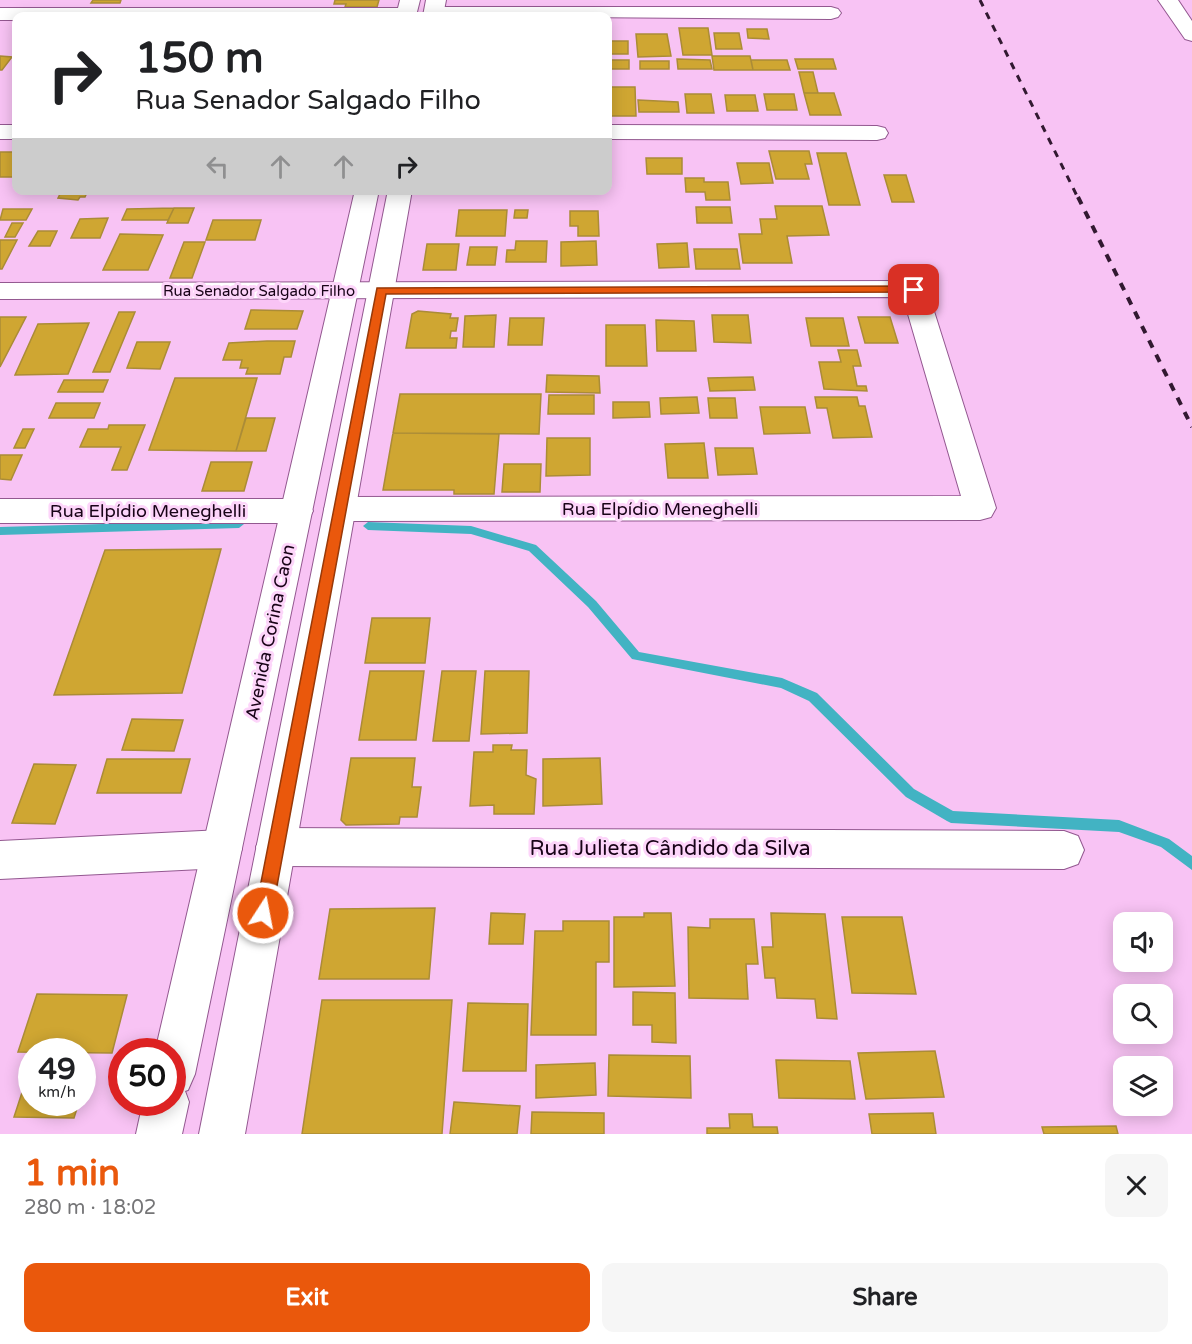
<!DOCTYPE html>
<meta charset="utf-8">
<style>
:root{--surface:#fff;--page:#f6f6f6;--text:#202124;--muted:#757577;--accent:#ea580c}
body{margin:0;font-family:"Varela Round",sans-serif;background:var(--page);color:var(--text);height:100vh;display:flex;flex-direction:column;font-size:22px;white-space:nowrap}
*{box-sizing:border-box;margin:0}
p{font-size:20px;color:var(--muted)}
.icon{flex:none;width:33px;height:33px;fill:none;stroke:currentColor;stroke-width:2;stroke-linecap:round;stroke-linejoin:round}
.map{position:relative;height:1134px;overflow:hidden}
.panel{display:flex;flex-direction:column;background:var(--surface);flex:1}
.panel>*{flex:none}
.top-card{position:absolute;left:12px;top:12px;width:600px;height:183px;border-radius:12px;box-shadow:0 3px 15px #0003;background:#fff;color:var(--text);overflow:hidden}
.controls{position:absolute;left:1113px;top:912px;display:grid;gap:12px}
.controls a{display:grid;place-items:center;width:60px;height:60px;border-radius:12px;background:var(--surface);box-shadow:0 3px 15px #0003;font-size:30px}
.speed{position:absolute;left:18px;top:1038px;display:flex;gap:12px;font-size:30px;font-weight:700;text-align:center}
.speed>*{display:grid;place-content:center;width:78px;height:78px;border-radius:50%;background:var(--surface);box-shadow:0 3px 15px #0003;line-height:1}
.speed small{font-size:15px;font-weight:400}
.speed .limit{border:9px solid #d22;background:#fff;color:#111}
.pin{position:absolute;display:grid;place-items:center;width:51px;height:51px;color:#fff;margin:-26px;border-radius:12px;box-shadow:0 3px 9px #0006}
.me{position:absolute;width:66px;margin:-33px;rotate:11deg;stroke-linejoin:round;filter:drop-shadow(0 0 4px #0008)}
.turn{display:flex;align-items:center;gap:21px;height:126px;padding:0 24px;font-size:27px}
.turn .icon{width:78px;height:78px;stroke-width:2.5}
.turn b{display:block;font-size:42px;line-height:51px}
.lanes{display:flex;align-items:center;height:57px;padding:0 24px;background:#0003;justify-content:center;gap:30px;direction:ltr}
.lanes .off{opacity:.35}
.round{display:grid;place-items:center;flex:none;width:63px;height:63px;border-radius:12px;background:var(--page)}
.summary{display:flex;align-items:center;justify-content:space-between;height:102px;padding:0 24px}
h1{font-size:36px;font-weight:700;line-height:45px;color:var(--accent)}
.button{display:flex;gap:12px;margin-top:auto;padding:12px 24px}
.button a{flex:1;height:69px;border-radius:12px;background:var(--accent);color:#fff;font-size:24px;font-weight:700;line-height:69px;text-align:center}
.button a+a{background:var(--page);color:var(--text)}
.map>svg:first-child{display:block}
</style>
<div class="map">
<svg width="1192" height="1134" viewBox="0 0 1192 1134">
<rect width="100%" height="100%" fill="#f8c3f4"/>
<g fill="none" stroke-linecap="round" stroke-linejoin="round">
<path fill="#42b3c3" fill-rule="evenodd" d="M239 520 244 524 239 528 0 535V527Z
M368 522 471 526 536 545 596 601 639 652 782 678 817 693 914 789 953 811 1119 820 1169 839 1192 856V870L1161 847 1119 832 951 823 947 821 906 797 809 701 781 688 632 659 588 607 529 551 471 534 368 530 363 526Z"/>
</g>
<path fill="#cfa632" stroke="#ab8c37" stroke-width="1.5" d="M93 0H121L120 3H91Z
M335 0H379L377 7H345L346 4H334Z
M679 28H708L712 55H683Z
M747 29H767L769 39 748 38Z
M714 33H739L742 49H716Z
M636 34H667L671 56 638 57Z
M608 41H628V54H608Z
M0 56 12 57 2 70H0Z
M712 56H750L753 70H714Z
M677 59 710 60 712 69H678Z
M795 59H833L836 69H798Z
M608 60H629V69H608Z
M751 60H787L790 70H753Z
M640 61H669V69H640Z
M799 72H813L818 93H804Z
M608 87H635L636 116H608Z
M804 93H834L841 115H810Z
M685 94H711L714 113H687Z
M764 94H794L797 110H767Z
M725 95H755L758 111H727Z
M638 100 678 102 679 112H639Z
M769 151H809L812 164H805L809 179H776Z
M0 152H16L15 177H0Z
M817 153H846L860 205H829Z
M646 158H682V174H647Z
M737 163H769L773 183 741 184Z
M884 175H906L914 202H892Z
M685 178H704V182H728L730 200H706L705 192H686Z
M62 190H88L85 197H80L78 200 58 198Z
M430 190H468V194H430Z
M775 206H822L829 235 787 236 792 263H743L739 234H762L760 219H777Z
M696 207H730L732 223H697Z
M174 208 168 220H122L127 209Z
M174 208H194L188 223H167Z
M3 209H32L26 220H0Z
M459 210H507L505 236H456Z
M515 210H528L527 218H514Z
M570 211H598L599 236H578V226H570Z
M108 218 100 238H71L80 219Z
M213 220H261L255 240H206Z
M12 223H23L15 237H5Z
M38 231H57L50 246H29Z
M120 234 163 235 148 270H103Z
M0 240H17L2 269H0Z
M516 241H547L546 262H506L507 250H515Z
M596 241 597 265 561 266V242Z
M184 242H205L192 278H170Z
M687 243 689 267 659 268 657 244Z
M427 244H459L456 270H423Z
M470 247H497L495 265H467Z
M694 249H737L740 269H696Z
M251 310 303 311 297 329H245Z
M418 311 451 314 450 318H458L456 331H451L450 338H457L456 348H406L412 314Z
M119 312H135L110 372H93Z
M496 315 494 347H463L465 316Z
M712 315H748L751 343 714 342Z
M0 317H26L0 367Z
M858 317H890L898 343H865Z
M510 318H544L542 345H508Z
M806 318H843L849 346H811Z
M656 320 694 321 696 351H657Z
M89 323 68 374 15 375 38 324Z
M606 325H645L647 366H606Z
M267 341H295L291 357H284L280 374H246L248 368H240L242 360H223L229 343Z
M137 342H170L160 369 127 368Z
M838 350H857L861 366H853L857 386H866L867 391 824 389 819 362H841Z
M547 375 599 376 600 393 546 392Z
M753 377 755 390 710 391 708 378Z
M175 378H257L236 451 149 450Z
M64 380H108L103 392H58Z
M400 394H541L539 434 393 433Z
M549 395H594V414H548Z
M697 397 699 413 661 414 660 398Z
M815 397H857L859 406H865L872 437 833 438 827 408H817Z
M708 398H735L737 418H710Z
M613 402H649L650 417 613 418Z
M56 403H100L94 418H49Z
M760 407H805L810 433 764 434Z
M246 418H275L266 451H236Z
M109 425H145L127 470H112L121 447H80L88 429H108Z
M23 429H34L25 448H14Z
M393 433 499 434 494 494H454V490H383Z
M547 438H590V475L546 476Z
M704 443 708 478H668L665 444Z
M715 448H753L757 474 718 475Z
M0 455H22L11 480 0 479Z
M211 462H252L244 491H202Z
M504 464H541L540 492H502Z
M221 549 182 693 54 695 105 550Z
M372 618H430L425 663H365Z
M370 671H424L416 740H359Z
M442 671H476L469 741H433Z
M485 671H529L527 733 481 734Z
M132 719 183 720 174 751 122 750Z
M493 745H512L511 750H527L526 775 536 779 534 814H494V805L470 806 474 752H493Z
M351 758H415L412 787H421L417 817H400L399 824 346 825 341 820Z
M600 758 602 804 543 806V759Z
M107 759H190L181 793H97Z
M34 764 76 765 55 824 12 823Z
M435 908 429 979H319L330 909Z
M491 913 525 914 523 944H489Z
M644 913H671L675 986 614 987V917H644Z
M771 913 825 914 837 1019 817 1018 815 999 777 998 775 978H765L762 947H773Z
M842 917H902L916 994 852 993Z
M710 919H754L758 964H746L748 999 689 998 688 927 710 928Z
M563 921H609V962H596V1035H531L535 931H563Z
M633 992 675 993 676 1043 652 1042V1025H633Z
M37 994 127 995 112 1053 18 1052Z
M322 1000H452L442 1134H302Z
M468 1003 528 1004 526 1071H463Z
M935 1051 944 1097 866 1099 858 1053Z
M609 1055 690 1056 691 1098 608 1096Z
M776 1060 850 1061 855 1099 779 1098Z
M595 1063 596 1095 536 1098V1065Z
M31 1065 32 1102H79L74 1118 14 1117Z
M454 1102 520 1106 517 1134H450Z
M532 1112 604 1113V1134H531Z
M933 1113 936 1134H872L869 1114Z
M729 1114H752L753 1127H777L778 1134H707V1128H730Z
M1116 1126 1118 1134H1044L1042 1127Z"/>
<g fill="none" stroke-linecap="round" stroke-linejoin="round">
<g stroke="#935890" stroke-width="2">
<path id="minor" d="M1158 0H1178L1192 21V41L1185 39Z
M433 7H831L838 9 841 13 838 17 831 19 426 16 423 13 426 9Z
M0 8H406L413 10 416 14 414 16H16V20H0Z
M0 125H16V139H0Z
M608 125 877 126 885 128 888 133 885 138 877 140 608 139Z
M914 281 923 283 927 289 996 508 991 517 980 520 340 521 329 518 324 509 329 500 340 497 961 496 903 297 0 299V283Z
M0 499H297L308 502 313 511 308 520 297 523H0Z
M276 828 1064 831 1078 836 1084 850 1078 864 1064 869 276 866 262 861 256 847 262 833Z
M222 830 236 835 242 849 236 863 222 868 0 879V841Z"/>
</g>
<g stroke="#935890" stroke-width="2">
<path id="major" d="M400 0H420L416 16H396Z
M426 0H446L443 16H423Z
M355 190H379L195 1074 188 1090 185 1091 189 1102 182 1134H136L143 1102H172V1052H155Z
M388 190H412L245 1134H199Z"/>
</g>
<use href="#minor" fill="#fff" fill-rule="evenodd"/>
<use href="#major" fill="#fff" fill-rule="evenodd"/>
<path stroke="#321931" stroke-width="3" stroke-dasharray="7 7" stroke-linecap="butt" d="M980 0 1078 198"/>
<path stroke="#321931" stroke-width="4" stroke-dasharray="8 8" stroke-linecap="butt" d="M1078 197 1192 427"/>
</g>
<path fill="#ea580c" stroke="#983908" stroke-width="1.5" d="M914 286 918 287V292L386 294 272 913 269 919 263 922 257 919 255 913 377 288Z"/>
<g text-anchor="middle" dominant-baseline="central" stroke-width="6" stroke-linejoin="round" paint-order="stroke">
<g font-size="15" fill="#180317" stroke="#fdd5fa">
<text x="259" y="291">Rua Senador Salgado Filho</text>
</g>
<g font-size="18" fill="#180317" stroke="#fdd5fa">
<text x="660" y="509">Rua Elpídio Meneghelli</text>
<text x="148" y="511">Rua Elpídio Meneghelli</text>
<text transform="translate(270 632) rotate(-78)">Avenida Corina Caon</text>
</g>
<g font-size="21" fill="#180317" stroke="#fdd5fa">
<text x="670" y="848">Rua Julieta Cândido da Silva</text>
</g>
</g>
</svg>
<div class="controls">
<a><svg class="icon" aria-label="sound" viewBox="0 0 24 24"><path d="M4 9h4l5-4v14l-5-4H4zM17 9q2 3 0 6"/></svg></a>
<a><svg class="icon" aria-label="search" viewBox="0 0 24 24"><circle cx="10" cy="10" r="6"/><path d="M15 15l6 6"/></svg></a>
<a><svg class="icon" aria-label="layers" viewBox="0 0 24 24"><path d="M12 4l9 5-9 5-9-5zM3 14l9 5 9-5"/></svg></a>
</div>
<div class="speed"><div>49<small>km/h</small></div><div class="limit">50</div></div>
<div class="pin" style="left:914px;top:290px;background:#d93025"><svg class="icon" aria-label="arrive" viewBox="0 0 24 24"><path d="M6 21V4h12l-3 4 3 4H6"/></svg></div>
<svg class="me" style="left:263px;top:913px" viewBox="-20 -20 40 40"><circle r="17" fill="#ea580c" stroke="#fff" stroke-width="3"/><path d="M0-11L8 9 0 5-8 9z" fill="#fff"/></svg>
<div class="top-card">
<div class="turn"><svg class="icon" aria-label="right" viewBox="0 0 24 24"><path d="M7 20v-9h11M14 6l5 5-5 5"/></svg><div><b>150 m</b>Rua Senador Salgado Filho</div></div>
<div class="lanes"><svg class="icon off" aria-label="left" viewBox="0 0 24 24"><path d="M17 20v-9H6M10 6l-5 5 5 5"/></svg><svg class="icon off" aria-label="ahead" viewBox="0 0 24 24"><path d="M12 20V5M6 11l6-6 6 6"/></svg><svg class="icon off" aria-label="ahead" viewBox="0 0 24 24"><path d="M12 20V5M6 11l6-6 6 6"/></svg><svg class="icon" aria-label="right" viewBox="0 0 24 24"><path d="M7 20v-9h11M14 6l5 5-5 5"/></svg></div>
</div>
</div>
<section class="panel">
<div class="summary"><div><h1>1 min</h1><p>280 m · 18:02</p></div><a class="round"><svg class="icon" aria-label="close" viewBox="0 0 24 24"><path d="M6 6l12 12M18 6L6 18"/></svg></a></div>
<div class="button"><a>Exit</a><a>Share</a></div>
</section>
